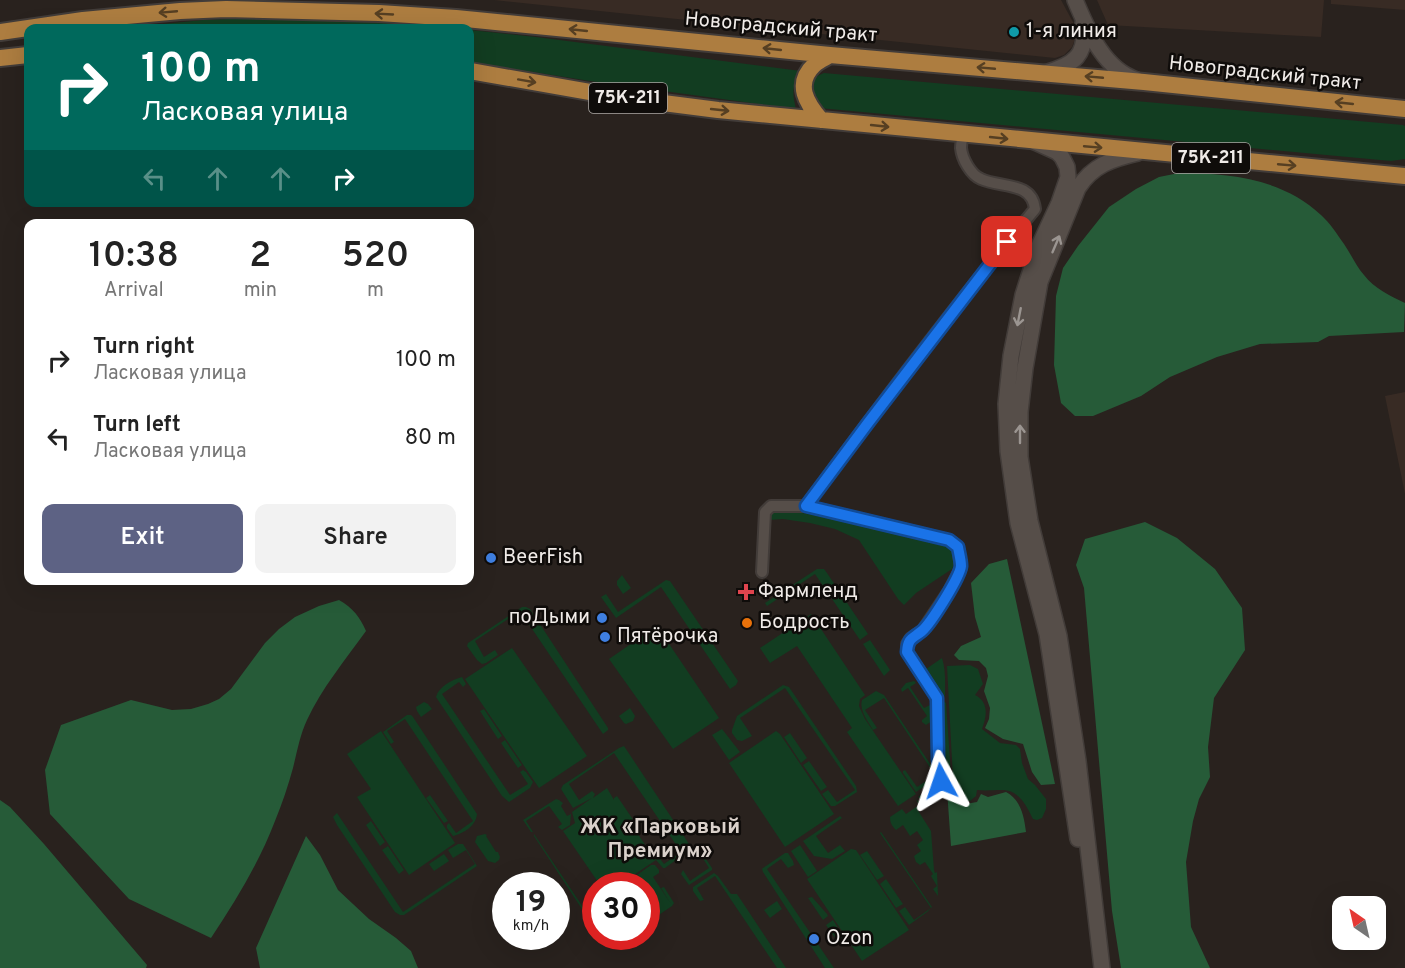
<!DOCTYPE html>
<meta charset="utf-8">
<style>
:root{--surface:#fff;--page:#f2f2f2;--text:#222;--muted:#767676;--accent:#5d6284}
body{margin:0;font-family:Overpass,sans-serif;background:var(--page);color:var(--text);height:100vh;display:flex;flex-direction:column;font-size:22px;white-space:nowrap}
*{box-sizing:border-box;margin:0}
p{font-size:20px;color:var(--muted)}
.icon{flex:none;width:33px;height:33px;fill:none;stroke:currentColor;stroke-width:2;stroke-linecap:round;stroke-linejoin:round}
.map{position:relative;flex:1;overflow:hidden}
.side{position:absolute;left:24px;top:219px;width:450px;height:366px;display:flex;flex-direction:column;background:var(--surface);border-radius:12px;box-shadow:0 6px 24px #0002}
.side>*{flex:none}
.guide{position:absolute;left:24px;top:24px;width:450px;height:183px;border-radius:12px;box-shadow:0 6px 24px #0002;background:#00695c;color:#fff;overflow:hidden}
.needle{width:39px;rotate:326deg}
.fabs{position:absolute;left:1332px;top:896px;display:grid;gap:12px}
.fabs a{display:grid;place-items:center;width:54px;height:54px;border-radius:12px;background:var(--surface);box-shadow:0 6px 24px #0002;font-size:30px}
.speed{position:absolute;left:492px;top:872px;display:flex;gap:12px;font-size:30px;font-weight:700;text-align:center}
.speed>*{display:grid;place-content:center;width:78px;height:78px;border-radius:50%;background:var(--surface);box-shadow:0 6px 24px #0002;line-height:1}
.speed small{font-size:15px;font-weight:400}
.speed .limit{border:9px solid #d22;background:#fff;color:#111}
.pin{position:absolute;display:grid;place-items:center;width:51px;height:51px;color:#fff;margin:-26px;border-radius:12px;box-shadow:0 3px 9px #0006}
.me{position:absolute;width:66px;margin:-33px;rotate:355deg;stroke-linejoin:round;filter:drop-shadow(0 0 4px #0008)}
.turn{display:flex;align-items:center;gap:21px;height:126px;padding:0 18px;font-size:27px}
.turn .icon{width:78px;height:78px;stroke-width:2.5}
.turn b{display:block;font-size:42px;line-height:51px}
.lanes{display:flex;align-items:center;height:57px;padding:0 18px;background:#0003;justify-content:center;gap:30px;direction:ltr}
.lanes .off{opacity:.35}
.eta{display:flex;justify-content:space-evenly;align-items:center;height:102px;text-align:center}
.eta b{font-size:36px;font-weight:600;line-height:42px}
.cta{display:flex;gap:12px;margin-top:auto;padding:12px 18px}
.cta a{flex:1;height:69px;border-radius:12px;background:var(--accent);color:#fff;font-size:24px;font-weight:600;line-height:69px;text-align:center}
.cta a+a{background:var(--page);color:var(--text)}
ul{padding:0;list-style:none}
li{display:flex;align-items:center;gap:18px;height:78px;padding:0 18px}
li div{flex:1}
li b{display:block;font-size:22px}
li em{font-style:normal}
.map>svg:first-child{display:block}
</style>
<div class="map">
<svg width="1405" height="968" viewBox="0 0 1405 968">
<rect width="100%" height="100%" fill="#29221e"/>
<path fill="#382b24" d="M494 0H1061L1074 24 1076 36 1072 47 1064 55 1055 58Z
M1097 0H1324L1321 37 1108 25Z
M1331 0H1405V10L1331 4Z
M1405 392V494L1385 396Z"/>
<path fill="#123d21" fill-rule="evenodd" d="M285 17 405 24 451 28H124L203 20Z
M470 30 536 37 801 71C792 87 792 92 796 109L590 81 470 62Z
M824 73 1403 125 1405 126V159L1391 161 819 108 809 87 815 77Z
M782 509C825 517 867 526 910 535 920 537 938 539 946 545 954 550 957 561 952 569L916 593 904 605 898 599 859 540 835 529 810 523 783 519 769 520 771 512Z
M817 569H824L827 573 868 634 860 640 815 574 767 606 765 603Z
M622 575 631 588 623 594 617 585V581Z
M666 580 670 581 738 681 736 685 730 689 661 587 616 618 601 597 606 594 618 612Z
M522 607H526L530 609 608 728V730L603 734 520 611 475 641 484 657 495 650 498 655 486 663 482 664 477 660 467 646 468 643Z
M811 614 865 695 860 699 859 706 865 719 916 794 898 806 847 732 852 728 797 646 770 663 760 648Z
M657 626 719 718 673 749 609 659Z
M870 640 890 670 884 676 863 644Z
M512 648 587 756 539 788 465 679Z
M942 658C946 670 945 684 945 697L926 669Z
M970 665 978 669 983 684 975 695C989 702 987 716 982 729L1000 743 1016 745 1020 749 1022 763 1028 779 1035 785 1046 799V809L1042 818 1037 820 1033 819C1026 805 1019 790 1002 790 993 790 986 791 977 790L976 796 970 801C957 801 957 789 953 779L947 666Z
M462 677 466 684 463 687 459 682 442 694 510 795 528 784 520 772 523 770 526 772 533 782 530 788 509 802 502 796 436 697C439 686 452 680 462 677Z
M914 681 916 683 910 687 924 708 932 704V721L926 725 922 722V720L927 716 908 688 902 692 901 689 906 683Z
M783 685 789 687 856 786 857 792 835 806H831L822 794 828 790 837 802 855 790 785 688 740 718 752 736 742 741 737 740 732 733V730L737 716Z
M876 691 884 695 937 774V778L916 792 903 773V771L905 770 917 787 935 775 884 698 865 710 877 728 873 730C868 721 859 711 862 700Z
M941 699 946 703 951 775H946Z
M424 702 428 704 432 709 421 717 417 711 416 707Z
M630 708 635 716 633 721 626 724 624 723 619 716Z
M484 709 502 736 498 739 480 711Z
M407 715H411L413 717 477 814C476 826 464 833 453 836L447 828V825L449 823 456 833 473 821 405 719 387 731 394 742 391 744 383 732Z
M722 729 740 752 729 760 712 735Z
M381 731 455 843 409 875 357 797 371 789 347 754Z
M776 731 780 734 834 814 785 847 729 763Z
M790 733 807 758 801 763 784 737Z
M505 740 522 765 518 768 501 743Z
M624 746 689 844 691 849 665 868H663L656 860 619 885H600L563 831 575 823 572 812 592 798 573 808 561 789 563 785 619 748ZM614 753 681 852 664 864 655 852 652 855 631 824 634 821 617 796 614 798V800L607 788 593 798 595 794 592 791 579 800 569 784Z
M809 761 827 787 821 791 803 765Z
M934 787 937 788V794L925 803 918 797Z
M430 795 448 821 444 823 426 798Z
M556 799 559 800 563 803 561 806 567 816 571 814 570 825 562 830 558 827 562 824 549 806 526 821 533 832H531L523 820Z
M916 799 922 805 917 809 931 831 934 870 935 873 937 872 938 896 933 889 937 886 931 876 933 874 925 862 920 865 916 862 914 856 921 851 917 845 923 840 917 831 910 836 903 825 896 830C892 826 890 823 890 817L902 809 906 814 919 805Z
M337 813 403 912 475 864 466 850 453 858 448 850 458 844H463L477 866 404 915H400L395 912 337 825 333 817Z
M840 816 842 818 816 836 828 853 840 845 845 851 832 859 814 856 803 841Z
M371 821 385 842 380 846 366 825Z
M881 832 932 907 927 912 909 925 899 911 905 907 914 920 931 908 880 833Z
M485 834 487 835 486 836 496 852H498L500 857 499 860 495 863 488 861 475 842 477 836Z
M534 834 595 925V929L534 836Z
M800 845 817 871 808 877 791 851Z
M388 846 404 870 399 874 382 850Z
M851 849 856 850 909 930 862 961 807 879Z
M867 851 884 876 877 880 860 855Z
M785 853H788L793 861 794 865 788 868 781 859 767 869 834 968H825L763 872 762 869 763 868Z
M444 854 449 861 434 871 429 864Z
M704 856 712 868V870L689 885 681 874 683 870 690 881 709 868 702 857Z
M651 865H655L659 870V873L653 877 671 904 660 911 671 904 661 888 664 887 674 903 672 906 647 923 646 885H623Z
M714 873 718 876 731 894H737L786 968H777L715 876 697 888 704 900 700 901 693 891V887Z
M886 879 903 904 896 908 880 884Z
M812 897 827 914 828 916 823 920 808 898Z
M777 901 782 909 770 918 764 910Z
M833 920 846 940V942L841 946 826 925Z"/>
<path fill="#265b38" d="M1179 173C1230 173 1283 179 1321 215 1330 223 1337 234 1344 244 1351 254 1356 266 1364 275 1374 288 1390 296 1405 303L1404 332 1329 336 1318 342 1260 344 1217 357 1170 377 1141 396 1093 416H1075L1061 403 1054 365 1056 296 1063 268 1078 246 1109 207 1136 189 1159 177Z
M1145 522 1177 538 1215 569 1242 608 1245 650 1214 698 1208 747 1210 777 1199 799 1193 821 1186 862 1191 927 1210 968H1121L1112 911 1084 588 1076 565 1085 539Z
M1007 559 1055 784 1041 785 1032 772 1023 744 1003 739 985 728 989 719 990 708 984 691 988 676 986 668 979 661 959 660 954 655 961 646 981 637 975 617 971 583 989 564Z
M339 600C353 608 360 617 366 631 346 659 321 689 307 720 300 735 297 752 293 768 288 786 282 804 275 821 259 863 236 900 211 938L129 899 50 814 45 770 61 725 131 700 172 710 191 709 208 704 219 699 231 689 265 643 279 629 295 617 319 606Z
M950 785 954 786 956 799 960 805 977 802 981 794 988 797 1006 792C1021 800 1024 816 1026 832L951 846 947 790Z
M0 800 10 807 44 844 147 965 146 968H0Z
M306 836 320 855 338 890 369 919 396 938 411 951 418 968H260L256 948Z"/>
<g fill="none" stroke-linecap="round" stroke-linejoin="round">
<g stroke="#423c39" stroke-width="14">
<path id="street" d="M806 506C880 405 955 305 1035 209 1032 181 1000 188 981 179 971 175 962 159 961 148 961 144 962 139 963 134
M762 572 765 512 771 506H806L949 540 958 547 961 568 949 591 923 630 911 638 907 644V652L934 693 937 700 938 759 941 781"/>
</g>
<g stroke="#423c39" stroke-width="18">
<path id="secondary" d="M1075 0C1088 30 1103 69 1137 80
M1045 73C1074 65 1088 55 1083 23
M1035 142 1057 152 1062 157 1067 167 1068 177 1059 203 1038 248 1023 295 1011 356 1006 404 1008 451 1018 523 1047 634 1078 839
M1102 968 1078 761 1059 636 1030 521 1020 457V412L1025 368 1040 282 1078 188C1093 165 1112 159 1138 153"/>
</g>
<g stroke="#423c39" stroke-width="20">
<path id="primary" d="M0 32 83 20 180 11 226 9 379 13 456 18 830 55 1144 82 1405 109
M0 58 28 55
M470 71 624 98 718 110 1405 176
M821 120C807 104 794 84 814 65 818 61 825 58 830 55"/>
</g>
<use href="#street" stroke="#564e49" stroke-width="10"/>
<use href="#secondary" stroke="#564e49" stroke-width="15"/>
<use href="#primary" stroke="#ad7d40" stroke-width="16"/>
</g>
<defs><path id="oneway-shaft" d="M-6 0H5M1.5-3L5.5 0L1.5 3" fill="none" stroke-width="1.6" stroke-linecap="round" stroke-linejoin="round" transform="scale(1.5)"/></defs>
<g stroke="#563f22">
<use href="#oneway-shaft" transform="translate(168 12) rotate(175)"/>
<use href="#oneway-shaft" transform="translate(384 14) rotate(-177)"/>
<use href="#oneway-shaft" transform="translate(578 30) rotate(-174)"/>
<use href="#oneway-shaft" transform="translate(772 49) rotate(-174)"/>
<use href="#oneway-shaft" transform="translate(986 68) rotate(-175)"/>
<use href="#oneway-shaft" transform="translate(1094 77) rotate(-175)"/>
<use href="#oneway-shaft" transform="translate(527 81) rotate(10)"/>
<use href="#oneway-shaft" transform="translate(1344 103) rotate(-174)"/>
<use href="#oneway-shaft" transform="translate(720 110) rotate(6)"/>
<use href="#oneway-shaft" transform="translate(880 126) rotate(6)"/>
<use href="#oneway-shaft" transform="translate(999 138) rotate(6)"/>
<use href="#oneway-shaft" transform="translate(1093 147) rotate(5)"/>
<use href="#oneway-shaft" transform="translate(1287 165) rotate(5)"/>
</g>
<g stroke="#9b9591">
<use href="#oneway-shaft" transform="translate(1056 244) rotate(-67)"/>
<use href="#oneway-shaft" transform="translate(1019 317) rotate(101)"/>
<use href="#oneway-shaft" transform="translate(1020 434) rotate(-90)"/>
</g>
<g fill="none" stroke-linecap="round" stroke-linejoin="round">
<g stroke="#114b97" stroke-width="15">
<path id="route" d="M941 781 938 759 937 698 907 652C908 638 912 639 922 631 931 623 960 577 961 566 961 560 959 553 958 547L949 540 806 506 868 423 1007 242"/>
</g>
<use href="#route" stroke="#1a73e8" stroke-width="10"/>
</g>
<circle fill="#0f9aa8" stroke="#0f0c0a" stroke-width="2" cx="1014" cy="32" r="6"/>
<g fill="#3f7fe0" stroke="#0f0c0a" stroke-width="2">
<circle cx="491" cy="558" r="6"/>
<circle cx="602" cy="618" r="6"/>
<circle cx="605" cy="637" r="6"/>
<circle cx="814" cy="939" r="6"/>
</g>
<path fill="#e0444e" stroke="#0f0c0a" stroke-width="2" d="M743 583h6v6h6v6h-6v6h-6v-6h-6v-6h6z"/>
<circle fill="#e8710a" stroke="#0f0c0a" stroke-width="2" cx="747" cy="623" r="6"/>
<g text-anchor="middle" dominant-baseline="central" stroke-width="5" stroke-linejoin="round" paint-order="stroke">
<g fill="#0f0c0a" stroke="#aca8a5" stroke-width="1.5">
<rect x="589" y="83" width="78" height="30" rx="4.5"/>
<rect x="1172" y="143" width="78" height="30" rx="4.5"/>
</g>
<g font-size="18" font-weight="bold" fill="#f0ebe8">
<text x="628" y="98">75К-211</text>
<text x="1211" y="158">75К-211</text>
</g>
<g font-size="20" fill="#f0ebe8" stroke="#0f0c0a">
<text transform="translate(781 28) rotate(5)">Новоградский тракт</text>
<text transform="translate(1265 74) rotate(6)">Новоградский тракт</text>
</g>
<g font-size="20" fill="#f0ebe8" stroke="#0f0c0a" text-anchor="start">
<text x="1026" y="32">1-я линия</text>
<text x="503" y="558">BeerFish</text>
<text x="758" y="592">Фармленд</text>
<text x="590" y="618" text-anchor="end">поДыми</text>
<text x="759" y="623">Бодрость</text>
<text x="617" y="637">Пятёрочка</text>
<text x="826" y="939">Ozon</text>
</g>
<g font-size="21" font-weight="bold" fill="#dad1cb" stroke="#0f0c0a">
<text x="660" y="827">ЖК «Парковый<tspan x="660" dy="24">Премиум»</tspan></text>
</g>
</g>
</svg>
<div class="fabs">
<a><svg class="needle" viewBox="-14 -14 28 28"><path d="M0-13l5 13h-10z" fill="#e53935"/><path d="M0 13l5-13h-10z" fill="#767676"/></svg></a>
</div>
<div class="speed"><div>19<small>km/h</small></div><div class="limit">30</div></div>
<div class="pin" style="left:1007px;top:242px;background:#d93025"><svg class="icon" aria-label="arrive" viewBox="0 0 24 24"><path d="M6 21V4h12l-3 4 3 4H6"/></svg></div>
<svg class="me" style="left:941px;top:781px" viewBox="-20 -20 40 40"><path d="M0-17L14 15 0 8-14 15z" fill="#1a73e8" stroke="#fff" stroke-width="4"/></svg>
<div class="guide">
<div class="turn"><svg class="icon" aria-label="right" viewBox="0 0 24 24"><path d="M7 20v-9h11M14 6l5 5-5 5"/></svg><div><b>100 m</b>Ласковая улица</div></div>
<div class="lanes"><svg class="icon off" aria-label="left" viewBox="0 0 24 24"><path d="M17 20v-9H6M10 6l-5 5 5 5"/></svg><svg class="icon off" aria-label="ahead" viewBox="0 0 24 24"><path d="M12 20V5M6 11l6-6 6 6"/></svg><svg class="icon off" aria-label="ahead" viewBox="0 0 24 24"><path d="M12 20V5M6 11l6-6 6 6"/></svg><svg class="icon" aria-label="right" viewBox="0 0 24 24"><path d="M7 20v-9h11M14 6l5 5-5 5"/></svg></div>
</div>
<section class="side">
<div class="eta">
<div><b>10:38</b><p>Arrival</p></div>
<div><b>2</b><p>min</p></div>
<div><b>520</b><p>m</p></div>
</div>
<ul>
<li><svg class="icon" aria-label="right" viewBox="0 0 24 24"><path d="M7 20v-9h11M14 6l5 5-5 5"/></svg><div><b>Turn right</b><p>Ласковая улица</p></div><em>100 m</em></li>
<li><svg class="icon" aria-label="left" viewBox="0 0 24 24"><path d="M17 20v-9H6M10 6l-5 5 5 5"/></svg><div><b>Turn left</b><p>Ласковая улица</p></div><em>80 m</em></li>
</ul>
<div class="cta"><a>Exit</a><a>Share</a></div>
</section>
</div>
